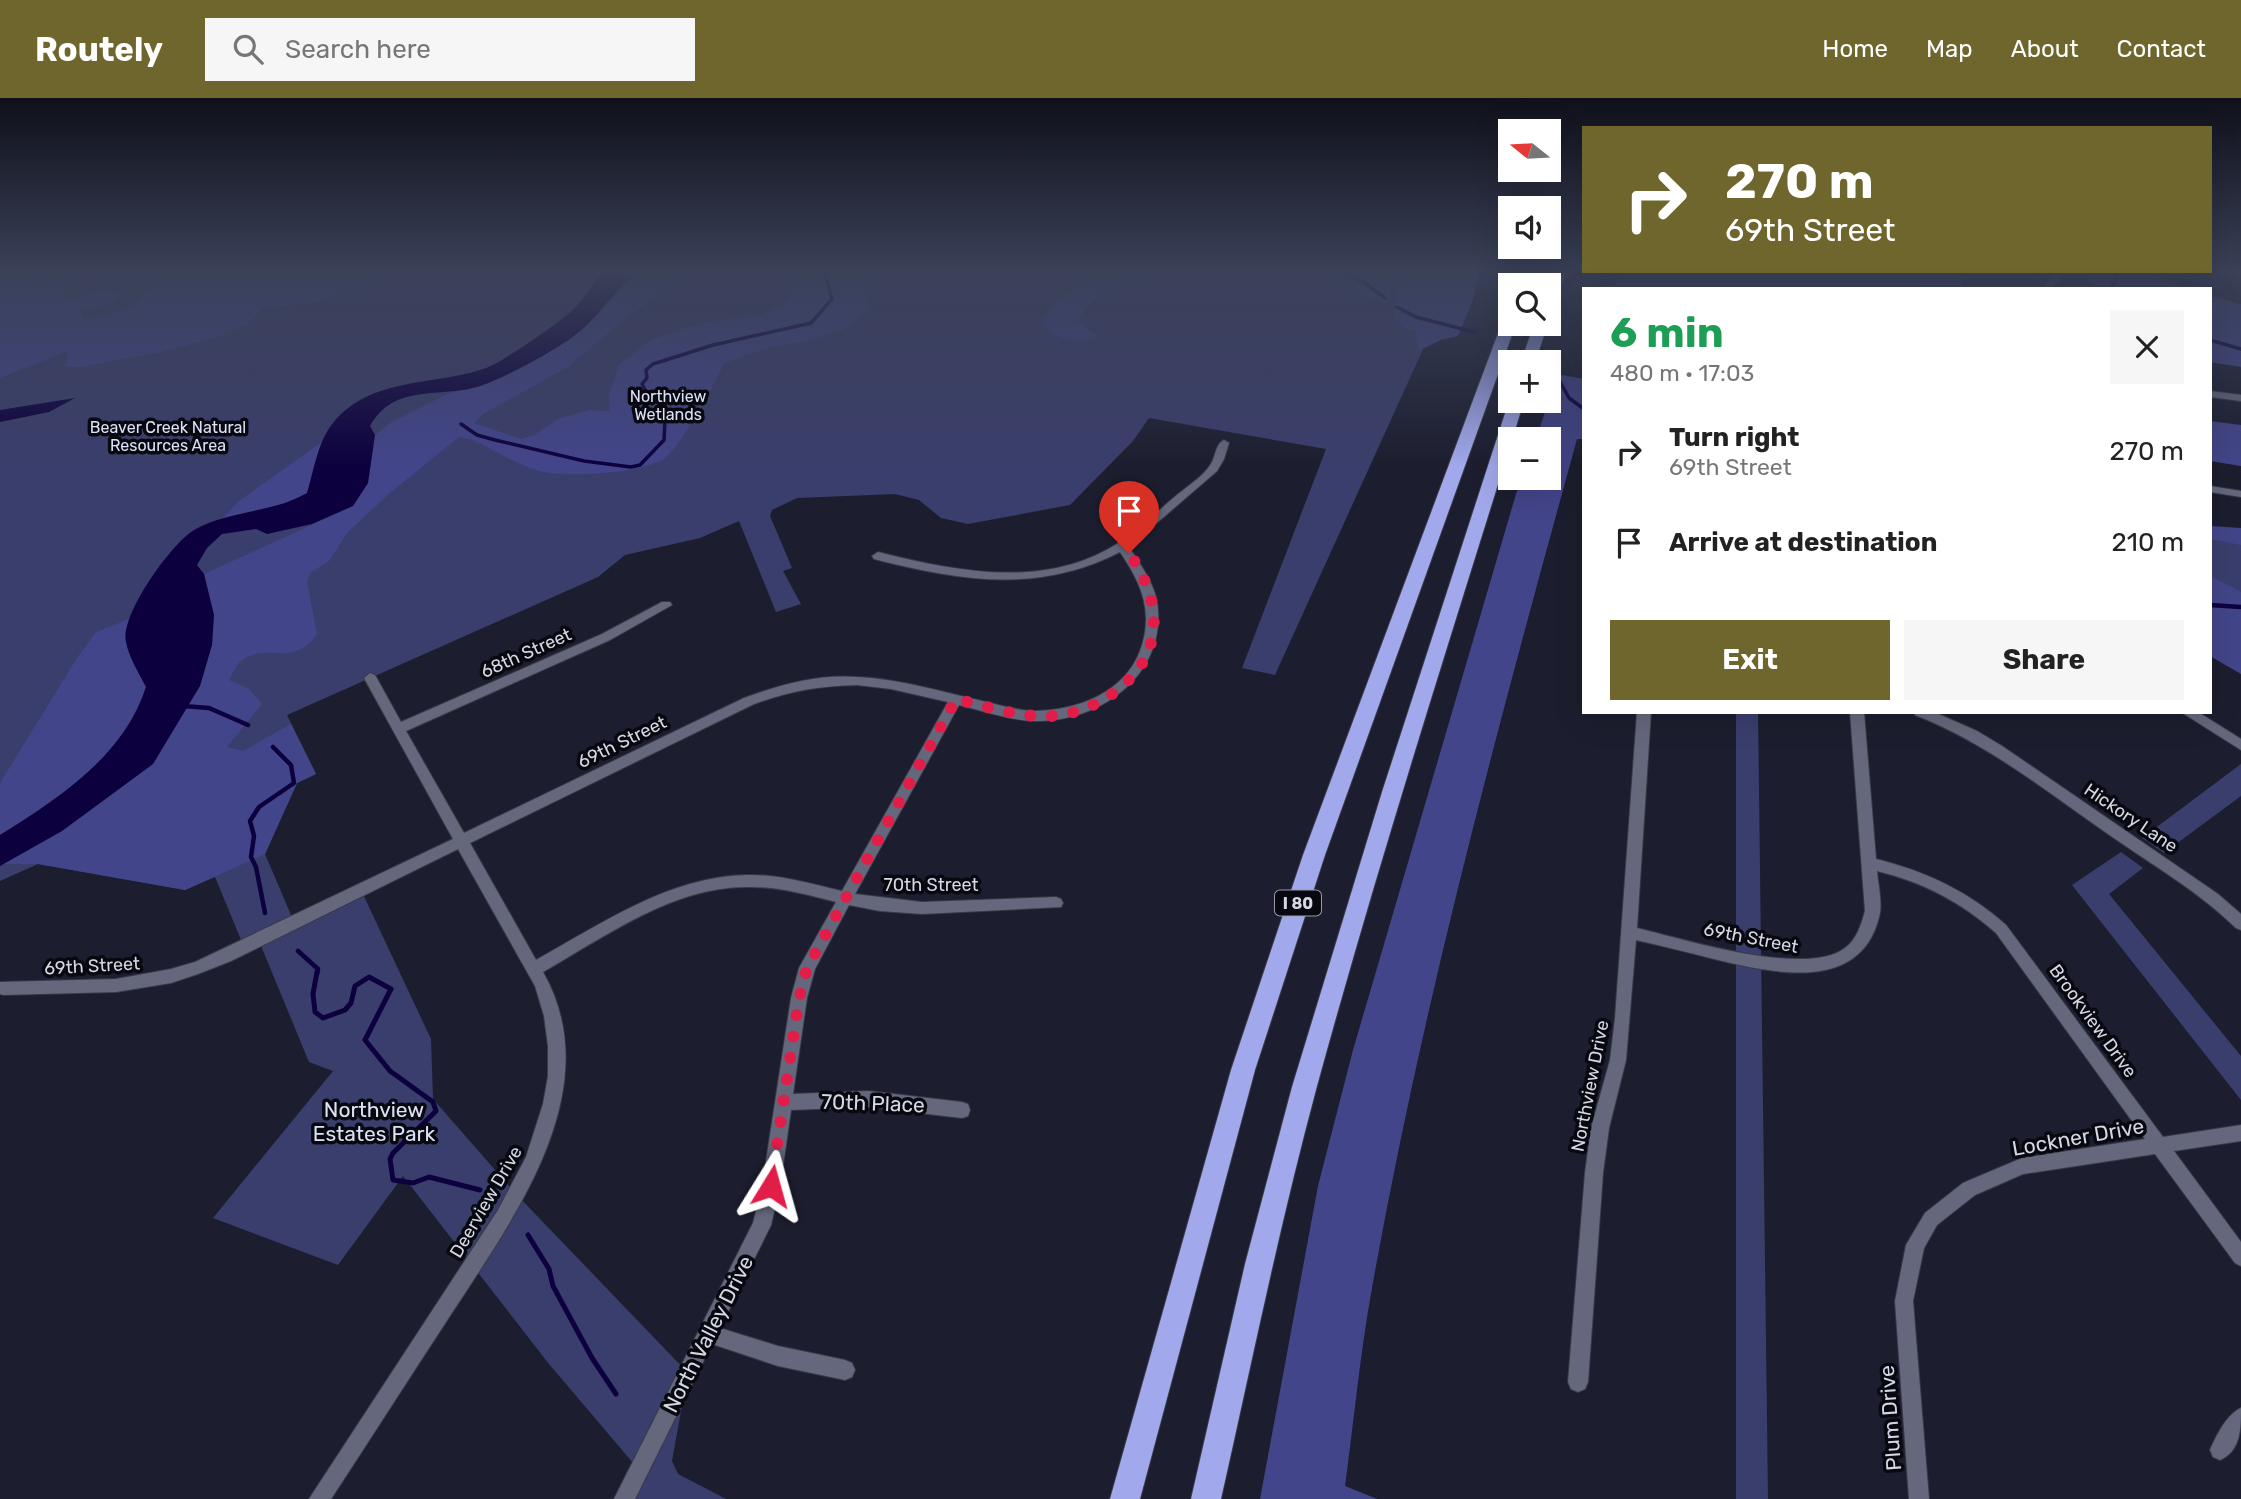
<!DOCTYPE html>
<meta charset="utf-8">
<style>
:root{--surface:#fff;--page:#f6f6f6;--text:#222;--muted:#767676;--accent:#6e662c}
body{margin:0;font-family:Rubik,sans-serif;background:var(--page);color:var(--text);height:100vh;display:flex;flex-direction:column;font-size:26px;white-space:nowrap}
*{box-sizing:border-box;margin:0}
p{font-size:23px;color:var(--muted)}
.icon{flex:none;width:38px;height:38px;fill:none;stroke:currentColor;stroke-width:2;stroke-linecap:round;stroke-linejoin:round}
.map{position:relative;flex:1;overflow:hidden}
.side{position:absolute;left:1582px;top:189px;width:630px;height:427px;display:flex;flex-direction:column;background:var(--surface);border-radius:0px;box-shadow:0 7px 28px #0002}
.side>*{flex:none}
.banner{position:absolute;left:1582px;top:28px;width:630px;height:147px;border-radius:0px;box-shadow:0 7px 28px #0002;background:#6e662c;color:#fff;overflow:hidden}
.needle{width:46px;rotate:288deg}
.controls{position:absolute;left:1498px;top:21px;display:grid;gap:14px}
.controls a{display:grid;place-items:center;width:63px;height:63px;border-radius:0px;background:var(--surface);box-shadow:0 7px 28px #0002;font-size:35px}
.pin{position:absolute;display:grid;place-items:center;width:60px;height:60px;color:#fff;margin:-72px -30px;border-radius:50% 50% 50% 0;rotate:-45deg;box-shadow:0 0 7px #0007}
.pin .icon{rotate:45deg}
.me{position:absolute;width:77px;margin:-38px;rotate:8deg;stroke-linejoin:round;filter:drop-shadow(0 0 5px #0008)}
.turn{display:flex;align-items:center;gap:24px;height:147px;padding:0 28px;font-size:32px}
.turn .icon{width:91px;height:91px;stroke-width:2.5}
.turn b{display:block;font-size:49px;line-height:60px}
.round{display:grid;place-items:center;flex:none;width:74px;height:74px;border-radius:0px;background:var(--page)}
.summary{display:flex;align-items:center;justify-content:space-between;height:119px;padding:0 28px}
h1{font-size:42px;font-weight:700;line-height:52px;color:#1e9e55}
.button{display:flex;gap:14px;margin-top:auto;padding:14px 28px}
.button a{flex:1;height:80px;border-radius:0px;background:var(--accent);color:#fff;font-size:28px;font-weight:700;line-height:80px;text-align:center}
.button a+a{background:var(--page);color:var(--text)}
ul{padding:0;list-style:none}
li{display:flex;align-items:center;gap:21px;height:91px;padding:0 28px}
li div{flex:1}
li b{display:block;font-size:26px}
li em{font-style:normal}
header{display:flex;align-items:center;gap:42px;box-sizing:border-box;height:98px;padding:0 35px;background:var(--accent);color:#fff}
header strong{font-size:33px}
nav{display:flex;gap:38px;margin-inline-start:auto;font-size:24px}
.search{width:490px;height:63px;background:var(--page);display:flex;align-items:center;gap:18px;box-sizing:border-box;padding:0 24px;border-radius:0px;color:var(--muted);font-size:26px}
.map>svg:first-child{display:block}
</style>
<header>
<strong>Routely</strong>
<div class="search"><svg class="icon" aria-label="search" viewBox="0 0 24 24"><circle cx="10" cy="10" r="6"/><path d="M15 15l6 6"/></svg>Search here</div>
<nav><a>Home</a><a>Map</a><a>About</a><a>Contact</a></nav>
</header>
<div class="map">
<svg width="2241" height="1401" viewBox="0 0 2241 1401">
<rect width="100%" height="100%" fill="#1c1e2f"/>
<path fill="#3a3e6c" d="M0 172H1459L1275 577 1242 570 1326 351 1149 320 1133 343 1070 407 968 426 941 420 919 402 895 396 797 400 772 412 770 418 792 470 783 473 801 506 776 514 739 423 700 440 625 457 598 479 287 617 316 676 297 685 265 756 294 824 361 792 431 941 433 1001 517 1097 688 1275 672 1363 678 1376 726 1401H624L639 1372 549 1266 403 1078 338 1167 213 1120 333 973 309 964 259 843 244 849 215 779 185 792 38 766 0 783Z
M1619 173H1959L1963 191H1614Z
M2210 433 2241 439V573L2210 556Z
M1736 614H1758L1768 1401H1736Z
M2241 666V698L2164 755 2142 740Z
M2121 754 2143 770 2109 796 2241 958V1002L2072 787Z"/>
<path fill="#43458a" d="M0 172H44L34 181 39 188 50 182 79 185 64 198 65 202H74L92 191H116L121 198 111 206 82 213V219C105 222 125 212 143 199L139 195 164 183 176 172H405L377 185 317 204 264 210 246 227 218 239 161 254 80 269H66L68 253 0 280Z
M70 172H121L150 176 149 181C129 190 112 184 92 178 84 176 72 180 63 178Z
M640 172H694L692 177H698L657 198 621 224 568 269 483 316 474 325 521 341 534 337 558 321 589 312 610 313 609 296 619 266 653 241 706 224 761 217 788 203 802 172H867L865 181 869 212 843 232 804 244 772 249 724 265C715 285 681 349 665 360 642 376 560 381 533 371 512 364 491 350 470 341L459 339 390 395 348 434 329 463 310 475 307 483 317 536C291 572 267 542 241 563 236 567 232 577 229 582L249 591 262 606 227 649 243 653 291 626 316 676 297 685 265 756 185 792 38 766H3L62 733 153 666 200 588 212 547 214 517 204 476 353 408 368 385 375 337 392 324 449 295 482 288 576 237Z
M1056 172H1179C1157 181 1110 189 1095 201 1088 207 1082 216 1078 224L1097 238 1093 242C1072 244 1055 242 1041 225L1058 200 1075 190 1076 187Z
M1320 172C1337 172 1409 169 1386 204L1355 195Z
M1393 172H1480L1473 202 1458 238 1441 242 1416 254 1418 239 1415 232 1404 231 1394 218 1397 195Z
M1925 173H1956L1960 191H1925Z
M2084 173H2146L2187 191H2096Z
M2210 198 2241 206V269L2210 264Z
M1562 277 1584 281V341H1577C1500 621 1423 903 1372 1190 1360 1256 1354 1322 1345 1388L1377 1401H1260L1318 1088 1353 952 1516 396 1522 380H1549V341H1536L1556 281Z
M2210 323 2241 327V368L2210 363Z
M323 343 307 395 292 404 223 420 239 403Z
M2210 428 2241 430V447L2210 441Z
M2210 478 2241 494V576L2210 558Z
M132 520C121 543 135 568 146 589 123 659 59 700 0 737V685L77 560 96 534Z"/>
<path fill="#0d003f" d="M605 172H640C615 190 600 219 575 237 558 251 501 282 480 288 440 301 395 284 370 328L375 337 368 385 353 408 312 426 267 436 256 431 222 436 207 450 197 467 204 476 214 517 212 547 200 588 153 666 62 733 0 768V737C59 700 124 658 146 589 139 575 129 560 126 544 120 517 171 446 194 432 229 412 273 415 307 395 314 372 318 343 333 325 371 278 436 288 486 270 503 264 562 223 575 210 586 198 593 184 605 172Z
M75 300 49 314 0 324V312Z"/>
<g fill="none" stroke-linecap="round" stroke-linejoin="round">
<path stroke="#0d003f" stroke-width="3.5" d="M1339 172 1365 185 1385 200
M2110 173 2117 179 2111 191
M1397 209 1416 219 1474 234
M2210 242 2241 251
M1549 274 1558 280 1569 300 1584 311
M461 326 477 337 495 342 584 363 631 369 640 367 664 342 665 322 660 311 664 305 663 300 648 297 642 286 647 280 646 272 653 266 713 247 811 225 832 201 824 172"/>
<path stroke="#0d003f" stroke-width="4.5" d="M2210 507 2241 509
M183 608 209 610 248 627
M265 815 256 769 251 759 254 738 250 723 259 709 294 685 291 667 273 649
M298 853 318 871 317 876"/>
<path stroke="#0d003f" stroke-width="5" d="M317 874 313 896 315 914 323 920 345 912 351 905 355 888 369 879 391 891 365 942 390 973 433 1004 436 1013 393 1055 390 1061 393 1082 413 1085 429 1079 480 1092
M528 1137 549 1171 553 1188 592 1260 616 1296"/>
<g stroke="#383a47" stroke-width="2">
<path id="minor" d="M2057 173H2066L2051 191H2042Z
M2210 293 2241 297V303L2210 299Z
M1224 342 1229 345 1224 361 1217 373 1129 449C1141 468 1157 488 1158 512 1163 580 1097 625 1033 623 1009 622 983 613 959 607L855 796 922 804 1056 799 1061 801 1063 805 1061 809 922 816 880 813 849 807 815 871 807 900 793 996 868 993 962 1004 968 1006 970 1012 968 1018 962 1020 868 1009 791 1012 780 1089 771 1127 720 1230 778 1248 845 1262 852 1265 855 1272 852 1279 845 1282 778 1268 712 1246 635 1401H614L753 1125 762 1089 791 900 799 870 836 804C808 797 780 789 751 789 675 787 606 838 543 874 612 995 507 1129 444 1227 406 1285 369 1343 331 1401H309L498 1112 526 1059 543 1006 548 978V948L544 918 535 888 458 751 231 863 198 876 171 885 116 894 3 897 0 896V884L116 881 171 871 195 864 453 741 364 580 370 575 375 577 401 624 602 536 662 504H670L672 507 610 542 406 633 464 735 744 600C782 586 818 576 858 579 899 581 939 593 978 602 996 606 1017 613 1036 613 1077 612 1124 595 1140 553 1154 515 1142 486 1120 454 1038 496 960 483 874 461L872 458 878 454C958 474 1047 492 1120 444 1143 430 1161 409 1182 393 1192 385 1206 376 1212 364 1216 356 1216 346 1224 342ZM857 587 891 591 948 604 842 793C811 786 779 776 747 777 670 778 601 826 536 862L470 745 754 606C790 593 818 588 857 587Z
M2210 388 2241 393V399L2210 394Z
M1637 614H1651L1637 830C1683 841 1806 880 1845 850 1857 841 1861 827 1865 813L1850 614H1864L1876 761C1925 773 1968 793 2006 827L2163 1039 2241 1027V1043L2174 1053 2241 1144V1168L2235 1165 2155 1056 2023 1076 1975 1097 1937 1127 1924 1150 1913 1203 1929 1401H1909L1895 1203 1906 1147 1925 1115 1963 1085 2022 1060 2145 1041 1996 835C1961 804 1923 784 1877 773 1878 786 1882 802 1880 815 1863 897 1772 875 1714 861 1688 854 1662 848 1636 842L1626 962 1609 1030 1603 1075 1588 1284 1585 1291 1578 1294 1571 1291 1568 1284 1585 1075 1591 1030 1610 962 1615 920Z
M1914 614H1934L1977 633 2002 648 2218 796 2241 816V832L2236 830C2198 793 2154 768 2111 738 2047 694 1989 646 1915 617Z
M2181 614H2198L2241 641V652Z
M2241 1310C2241 1330 2241 1353 2220 1362L2213 1359 2210 1352C2216 1338 2227 1316 2241 1310Z"/>
</g>
<g stroke="#383a47" stroke-width="2">
<path id="motorway" d="M1522 172H1536L1530 187H1516Z
M1553 172H1567L1556 204 1549 208 1548 187Z
M1510 218V226H1516L1325 757 1255 972 1140 1401H1110L1231 972 1303 757 1503 222Z
M1534 226H1548L1535 264H1521Z
M1510 300V303H1524C1454 528 1380 758 1317 988 1280 1125 1252 1263 1221 1401H1191L1245 1166 1292 989 1382 694Z"/>
</g>
<use href="#minor" fill="#65687c" fill-rule="evenodd"/>
<use href="#motorway" fill="#a1a8eb" fill-rule="evenodd"/>
</g>
<linearGradient id="sky" x2="0" y2="1"><stop stop-color="#0f101a"/><stop offset="0.47" stop-color="#3a4158"/><stop offset="1" stop-color="#3a4158" stop-opacity="0"/></linearGradient>
<rect width="2241" height="368" fill="url(#sky)"/>
<g fill="none" stroke-linecap="round" stroke-linejoin="round">
<path stroke="#e11d48" stroke-width="12" stroke-dasharray="0 21.6" d="M771 1088 799 901 807 870 956 601C986 608 1020 620 1051 618 1077 616 1100 606 1120 590 1166 552 1161 501 1129 455"/>
</g>
<g text-anchor="middle" dominant-baseline="central" stroke-width="7" stroke-linejoin="round" paint-order="stroke">
<g font-size="16" fill="#dde1f5" stroke="#080910">
<text x="668" y="298">Northview<tspan x="668" dy="18">Wetlands</tspan></text>
<text x="168" y="329">Beaver Creek Natural<tspan x="168" dy="18">Resources Area</tspan></text>
</g>
<rect fill="#080910" stroke="#9899a4" stroke-width="2" x="1275" y="792.5" width="46" height="25" rx="5"/>
<g font-size="16" font-weight="bold" fill="#d5d7e3">
<text x="1298" y="805">I 80</text>
</g>
<g font-size="18" fill="#d5d7e3" stroke="#080910">
<text transform="translate(526 555) rotate(-24)">68th Street</text>
<text transform="translate(622 644) rotate(-26)">69th Street</text>
<text transform="translate(2131 720) rotate(34)">Hickory Lane</text>
<text x="931" y="787">70th Street</text>
<text transform="translate(1751 840) rotate(11)">69th Street</text>
<text transform="translate(92 868) rotate(-3)">69th Street</text>
<text transform="translate(2093 923) rotate(54)">Brookview Drive</text>
<text transform="translate(1590 988) rotate(-79)">Northview Drive</text>
<text transform="translate(486 1104) rotate(-60)">Deerview Drive</text>
</g>
<g font-size="21" fill="#d5d7e3" stroke="#080910">
<text transform="translate(873 1005) rotate(2)">70th Place</text>
<text transform="translate(2078 1039) rotate(-10)">Lockner Drive</text>
<text transform="translate(708 1236) rotate(-63)">North Valley Drive</text>
<text transform="translate(1890 1320) rotate(-94)">Plum Drive</text>
</g>
<g font-size="21" fill="#dde1f5" stroke="#080910">
<text x="374" y="1011">Northview<tspan x="374" dy="24">Estates Park</tspan></text>
</g>
</g>
</svg>
<div class="controls">
<a><svg class="needle" viewBox="-14 -14 28 28"><path d="M0-13l5 13h-10z" fill="#e53935"/><path d="M0 13l5-13h-10z" fill="#767676"/></svg></a>
<a><svg class="icon" aria-label="sound" viewBox="0 0 24 24"><path d="M4 9h4l5-4v14l-5-4H4zM17 9q2 3 0 6"/></svg></a>
<a><svg class="icon" aria-label="search" viewBox="0 0 24 24"><circle cx="10" cy="10" r="6"/><path d="M15 15l6 6"/></svg></a>
<a>+</a>
<a>−</a>
</div>
<div class="pin" style="left:1129px;top:455px;background:#d93025"><svg class="icon" aria-label="arrive" viewBox="0 0 24 24"><path d="M6 21V4h12l-3 4 3 4H6"/></svg></div>
<svg class="me" style="left:771px;top:1088px" viewBox="-20 -20 40 40"><path d="M0-17L14 15 0 8-14 15z" fill="#e11d48" stroke="#fff" stroke-width="4"/></svg>
<div class="banner">
<div class="turn"><svg class="icon" aria-label="right" viewBox="0 0 24 24"><path d="M7 20v-9h11M14 6l5 5-5 5"/></svg><div><b>270 m</b>69th Street</div></div>
</div>
<section class="side">
<div class="summary"><div><h1>6 min</h1><p>480 m · 17:03</p></div><a class="round"><svg class="icon" aria-label="close" viewBox="0 0 24 24"><path d="M6 6l12 12M18 6L6 18"/></svg></a></div>
<ul>
<li><svg class="icon" aria-label="right" viewBox="0 0 24 24"><path d="M7 20v-9h11M14 6l5 5-5 5"/></svg><div><b>Turn right</b><p>69th Street</p></div><em>270 m</em></li>
<li><svg class="icon" aria-label="arrive" viewBox="0 0 24 24"><path d="M6 21V4h12l-3 4 3 4H6"/></svg><div><b>Arrive at destination</b></div><em>210 m</em></li>
</ul>
<div class="button"><a>Exit</a><a>Share</a></div>
</section>
</div>
